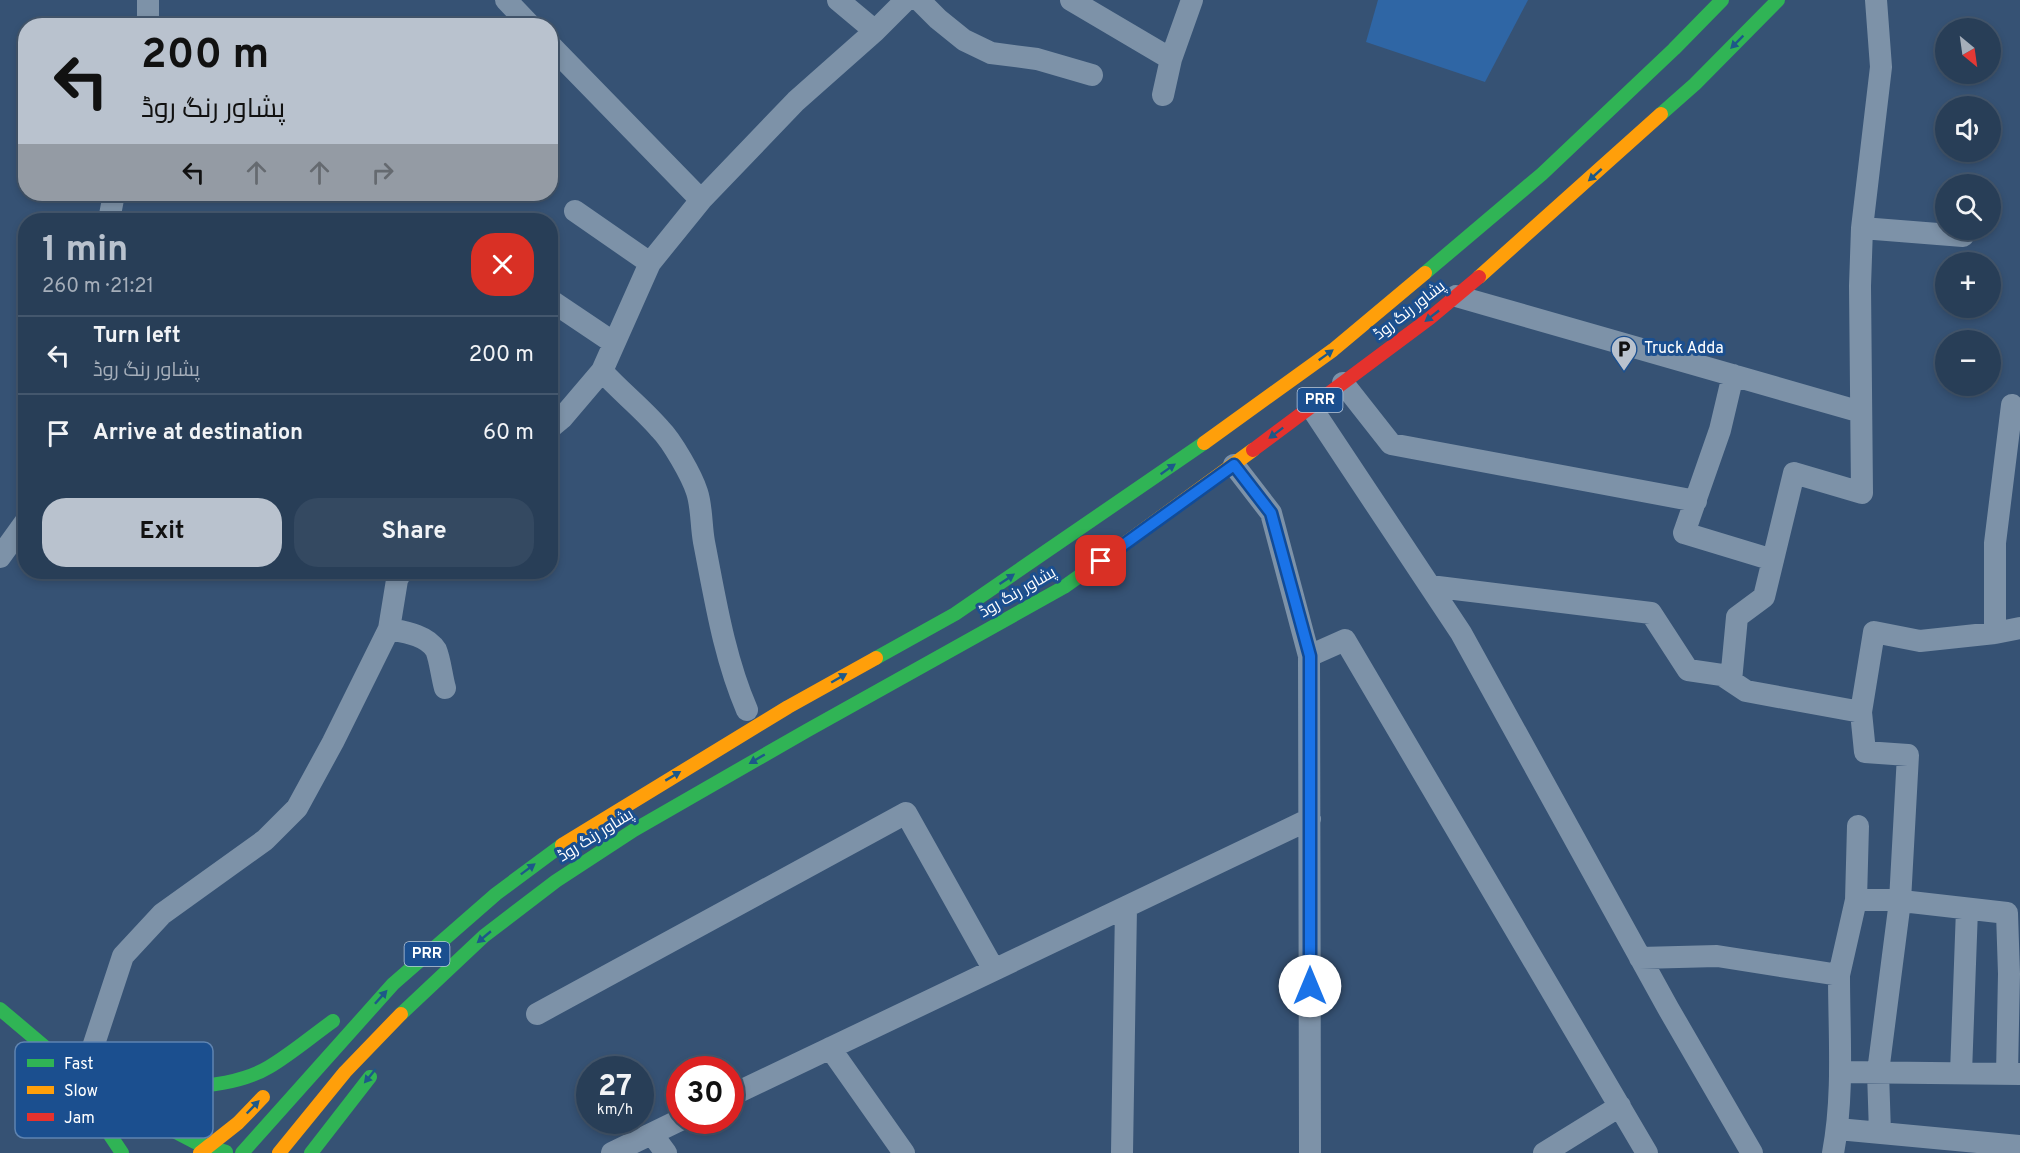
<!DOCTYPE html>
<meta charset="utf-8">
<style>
:root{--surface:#283e57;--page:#344961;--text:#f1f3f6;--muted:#a5aeba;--line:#44576d;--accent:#b9c2ce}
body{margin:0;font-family:Overpass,Cairo,sans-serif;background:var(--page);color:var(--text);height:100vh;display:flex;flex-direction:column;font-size:22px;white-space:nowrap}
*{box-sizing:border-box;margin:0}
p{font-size:20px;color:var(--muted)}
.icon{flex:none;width:33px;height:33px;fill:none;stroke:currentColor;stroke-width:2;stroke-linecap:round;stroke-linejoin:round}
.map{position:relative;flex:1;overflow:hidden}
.panel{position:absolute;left:18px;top:213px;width:540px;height:366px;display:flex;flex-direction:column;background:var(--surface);border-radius:24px;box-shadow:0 3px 9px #0003,0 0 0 2px var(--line)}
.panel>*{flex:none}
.top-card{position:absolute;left:18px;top:18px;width:540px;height:183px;border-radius:24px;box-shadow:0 3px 9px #0003,0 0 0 2px var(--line);background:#b9c2ce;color:#111;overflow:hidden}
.needle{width:39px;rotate:151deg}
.controls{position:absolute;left:1935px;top:18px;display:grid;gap:12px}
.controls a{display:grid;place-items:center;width:66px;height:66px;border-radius:50%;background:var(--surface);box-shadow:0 3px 9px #0003,0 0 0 2px var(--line);font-size:30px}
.speed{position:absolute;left:576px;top:1056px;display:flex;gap:12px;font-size:30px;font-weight:700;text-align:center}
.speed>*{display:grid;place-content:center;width:78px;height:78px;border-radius:50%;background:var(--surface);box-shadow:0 3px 9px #0003,0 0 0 2px var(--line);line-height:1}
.speed small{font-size:15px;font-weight:400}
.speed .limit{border:9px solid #d22;background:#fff;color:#111}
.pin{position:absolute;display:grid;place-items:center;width:51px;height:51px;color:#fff;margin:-26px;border-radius:12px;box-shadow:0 3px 9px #0006}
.me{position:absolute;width:66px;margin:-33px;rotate:0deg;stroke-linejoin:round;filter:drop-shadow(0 0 4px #0008)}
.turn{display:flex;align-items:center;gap:21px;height:126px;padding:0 24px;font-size:27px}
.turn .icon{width:78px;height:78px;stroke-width:2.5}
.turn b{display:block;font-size:42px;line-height:51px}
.lanes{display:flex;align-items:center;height:57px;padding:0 24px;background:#0003;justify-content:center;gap:30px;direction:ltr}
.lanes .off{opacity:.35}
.round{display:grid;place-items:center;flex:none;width:63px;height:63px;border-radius:24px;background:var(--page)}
.head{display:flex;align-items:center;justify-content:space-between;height:102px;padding:0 24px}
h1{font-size:36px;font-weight:700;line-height:45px;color:var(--accent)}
.action{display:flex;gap:12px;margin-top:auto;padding:12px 24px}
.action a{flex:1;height:69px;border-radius:24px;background:var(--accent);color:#111;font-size:24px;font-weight:700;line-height:69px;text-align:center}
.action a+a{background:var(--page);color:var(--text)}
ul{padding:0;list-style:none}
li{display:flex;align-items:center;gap:18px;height:78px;padding:0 24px;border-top:2px solid var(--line)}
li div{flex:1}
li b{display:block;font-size:22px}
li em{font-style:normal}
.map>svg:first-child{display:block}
</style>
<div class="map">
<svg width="2020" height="1153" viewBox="0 0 2020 1153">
<rect width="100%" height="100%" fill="#365274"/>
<path fill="#2f66a5" d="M1378 0H1528L1485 82 1366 42Z"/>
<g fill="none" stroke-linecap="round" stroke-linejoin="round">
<path stroke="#7d92a8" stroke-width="22" d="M506 0 531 26
M838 0 875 31
M919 0 938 19 964 40 991 53 1037 59 1092 75
M1071 0 1171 59 1192 0
M1876 0 1881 67 1862 228 1963 236
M148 26V0
M550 45 701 200
M1163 95 1171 59
M575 211 650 263
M109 220 114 194
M1456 296 1861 412
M550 300 614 343
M602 371C620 391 642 408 660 429 672 441 692 476 697 492 702 507 701 526 704 542 715 598 724 657 747 710
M1733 375 1720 430 1684 533 1773 560
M1343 383 1391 444 1696 501
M1311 407 1461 633 1668 1008 1752 1153
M550 428 562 418 602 371 650 263 701 200 796 101 875 31 906 0
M1234 465 1271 513 1309 656
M0 557 26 521
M1430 586 1651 613 1688 670 1722 675 1746 691 1861 712 1874 632 1920 641 1995 633 2020 628
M389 629C405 632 427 635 436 650 440 659 442 678 445 688
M1995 633V543L2012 405
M1731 681 1737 617 1764 597 1794 473 1862 493 1860 286 1862 228
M1861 712 1865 752 1908 755 1900 901 1878 1072 1880 1133
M1856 900H1893L2007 913 2009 974 2007 1074
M1640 958 1717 956 1839 975 1856 900 1858 826
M537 1014 906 813 994 970
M830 1048 904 1153
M1840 1072 2020 1074
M1961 1073 1967 909
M77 1076 92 1050 123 956 162 914 265 840 297 808 333 742 389 629 397 580 401 572
M730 1096 1310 819
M1838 1129 2020 1146
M652 1134 666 1153
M612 1153 680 1120
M1122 1153 1126 907
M1310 1153 1309 656 1345 640 1647 1153
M1544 1153 1620 1106
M1833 1153C1844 1095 1839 1034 1839 975"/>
<path stroke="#30b455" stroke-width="14" d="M1661 114 1695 84 1778 0
M1425 273 1542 174 1674 49 1722 0
M876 658 955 614 1204 443
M0 1009 97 1091 195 1142 226 1152
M401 1014 484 936 556 881 634 830 808 730 1064 587 1102 560
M61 1082 108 1132 122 1153
M95 1084C146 1088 224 1094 269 1067 291 1054 312 1036 333 1021
M242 1153 393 984 496 894 562 845
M311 1153 370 1077"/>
<path stroke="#ff9f0a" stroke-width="14" d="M1479 277 1661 114
M1204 443 1333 350 1425 273
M1102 560 1253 450
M562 845 788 707 876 658
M200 1153 238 1123 263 1097
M279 1153 345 1072 401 1014"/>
<path stroke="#e5322d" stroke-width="14" d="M1253 450 1430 318 1479 277"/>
</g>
<defs><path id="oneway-solid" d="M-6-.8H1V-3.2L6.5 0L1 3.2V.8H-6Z" transform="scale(1.5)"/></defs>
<g fill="#1d5989">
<use href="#oneway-solid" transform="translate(1737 42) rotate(135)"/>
<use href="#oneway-solid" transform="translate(1595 175) rotate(138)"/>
<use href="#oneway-solid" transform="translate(1432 316) rotate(142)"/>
<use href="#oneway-solid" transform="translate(1326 355) rotate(-36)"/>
<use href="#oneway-solid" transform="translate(1276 433) rotate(143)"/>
<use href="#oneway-solid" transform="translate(1168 469) rotate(-35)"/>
<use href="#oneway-solid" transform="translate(1007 579) rotate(-34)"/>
<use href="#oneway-solid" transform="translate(839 678) rotate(-30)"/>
<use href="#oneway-solid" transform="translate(757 759) rotate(150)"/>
<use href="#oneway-solid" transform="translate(673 776) rotate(-31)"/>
<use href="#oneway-solid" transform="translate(528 869) rotate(-37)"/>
<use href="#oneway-solid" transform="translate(484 937) rotate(140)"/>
<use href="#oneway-solid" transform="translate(381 997) rotate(-48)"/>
<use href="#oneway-solid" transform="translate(370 1076) rotate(129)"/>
<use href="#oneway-solid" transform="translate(253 1107) rotate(-46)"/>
</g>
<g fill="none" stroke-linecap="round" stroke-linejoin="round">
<g stroke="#114b97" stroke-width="15">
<path id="route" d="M1101 561 1234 465 1271 513 1310 656V986"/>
</g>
<use href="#route" stroke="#1a73e8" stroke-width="10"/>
</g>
<defs>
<g id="parking-pin" transform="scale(1.35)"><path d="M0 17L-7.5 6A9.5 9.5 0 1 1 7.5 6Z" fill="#b9c2ce" stroke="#1b4f8f"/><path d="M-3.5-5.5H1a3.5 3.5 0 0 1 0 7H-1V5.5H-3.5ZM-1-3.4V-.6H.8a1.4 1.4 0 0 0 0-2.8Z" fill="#111"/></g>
</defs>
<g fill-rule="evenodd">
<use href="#parking-pin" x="1624" y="349"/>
</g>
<g text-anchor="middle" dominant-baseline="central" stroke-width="6" stroke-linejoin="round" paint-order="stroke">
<g fill="#1b4f8f" stroke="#bbcadd" stroke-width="1.5">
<rect x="1297.5" y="388" width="45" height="24" rx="4.5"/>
<rect x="404.5" y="942" width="45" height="24" rx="4.5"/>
</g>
<g font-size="15" font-weight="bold" fill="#fff">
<text x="1320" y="400">PRR</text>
<text x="427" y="954">PRR</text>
</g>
<g font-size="16" fill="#fff" stroke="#1b4f8f">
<text transform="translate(1410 311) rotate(-38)">پشاور رنگ روڈ</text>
<text transform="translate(1018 593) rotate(-30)">پشاور رنگ روڈ</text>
<text transform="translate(596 836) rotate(-32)">پشاور رنگ روڈ</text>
</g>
<g font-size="16" fill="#fff" stroke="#1b4f8f" text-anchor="start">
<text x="1644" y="349">Truck Adda</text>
</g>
</g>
<rect x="15" y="1042" width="198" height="96" rx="9" fill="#1b4f8f" stroke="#5f84b1" stroke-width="1.5"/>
<rect x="27" y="1059" width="27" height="8" fill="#30b455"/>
<rect x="27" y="1086" width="27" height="8" fill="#ff9f0a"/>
<rect x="27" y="1113" width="27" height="8" fill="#e5322d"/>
<g font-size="16" fill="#fff">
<text x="64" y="1069">Fast</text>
<text x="64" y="1096">Slow</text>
<text x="64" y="1123">Jam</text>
</g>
</svg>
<div class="controls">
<a><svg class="needle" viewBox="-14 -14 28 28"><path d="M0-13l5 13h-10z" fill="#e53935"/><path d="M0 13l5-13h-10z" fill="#a5aeba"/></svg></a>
<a><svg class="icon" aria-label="sound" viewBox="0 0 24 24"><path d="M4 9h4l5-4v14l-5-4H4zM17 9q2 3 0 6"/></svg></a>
<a><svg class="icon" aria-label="search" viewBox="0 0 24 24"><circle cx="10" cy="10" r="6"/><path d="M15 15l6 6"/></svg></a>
<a>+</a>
<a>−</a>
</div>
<div class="speed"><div>27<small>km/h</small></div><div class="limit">30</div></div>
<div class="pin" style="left:1101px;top:561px;background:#d93025"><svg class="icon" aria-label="arrive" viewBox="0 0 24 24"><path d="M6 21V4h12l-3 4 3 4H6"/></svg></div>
<svg class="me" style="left:1310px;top:986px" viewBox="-20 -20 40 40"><circle r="19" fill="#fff"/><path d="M0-13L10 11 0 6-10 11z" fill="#1a73e8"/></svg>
<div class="top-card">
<div class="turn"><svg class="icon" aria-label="left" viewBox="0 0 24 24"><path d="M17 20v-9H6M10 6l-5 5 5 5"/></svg><div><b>200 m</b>پشاور رنگ روڈ</div></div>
<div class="lanes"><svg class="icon" aria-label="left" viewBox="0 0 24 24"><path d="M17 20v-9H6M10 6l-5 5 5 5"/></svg><svg class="icon off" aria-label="ahead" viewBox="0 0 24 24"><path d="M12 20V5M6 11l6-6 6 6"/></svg><svg class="icon off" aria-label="ahead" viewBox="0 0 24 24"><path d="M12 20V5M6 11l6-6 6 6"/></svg><svg class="icon off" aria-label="right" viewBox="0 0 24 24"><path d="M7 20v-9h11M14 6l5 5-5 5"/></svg></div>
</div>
<section class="panel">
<div class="head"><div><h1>1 min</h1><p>260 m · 21:21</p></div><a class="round" style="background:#d93025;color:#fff"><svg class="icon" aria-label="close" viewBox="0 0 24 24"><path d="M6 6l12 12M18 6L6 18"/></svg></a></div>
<ul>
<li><svg class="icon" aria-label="left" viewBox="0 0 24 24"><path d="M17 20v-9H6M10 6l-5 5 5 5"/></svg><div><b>Turn left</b><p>پشاور رنگ روڈ</p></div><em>200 m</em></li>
<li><svg class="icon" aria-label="arrive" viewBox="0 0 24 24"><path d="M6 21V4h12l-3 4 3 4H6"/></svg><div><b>Arrive at destination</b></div><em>60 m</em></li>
</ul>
<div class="action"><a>Exit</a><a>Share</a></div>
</section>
</div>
